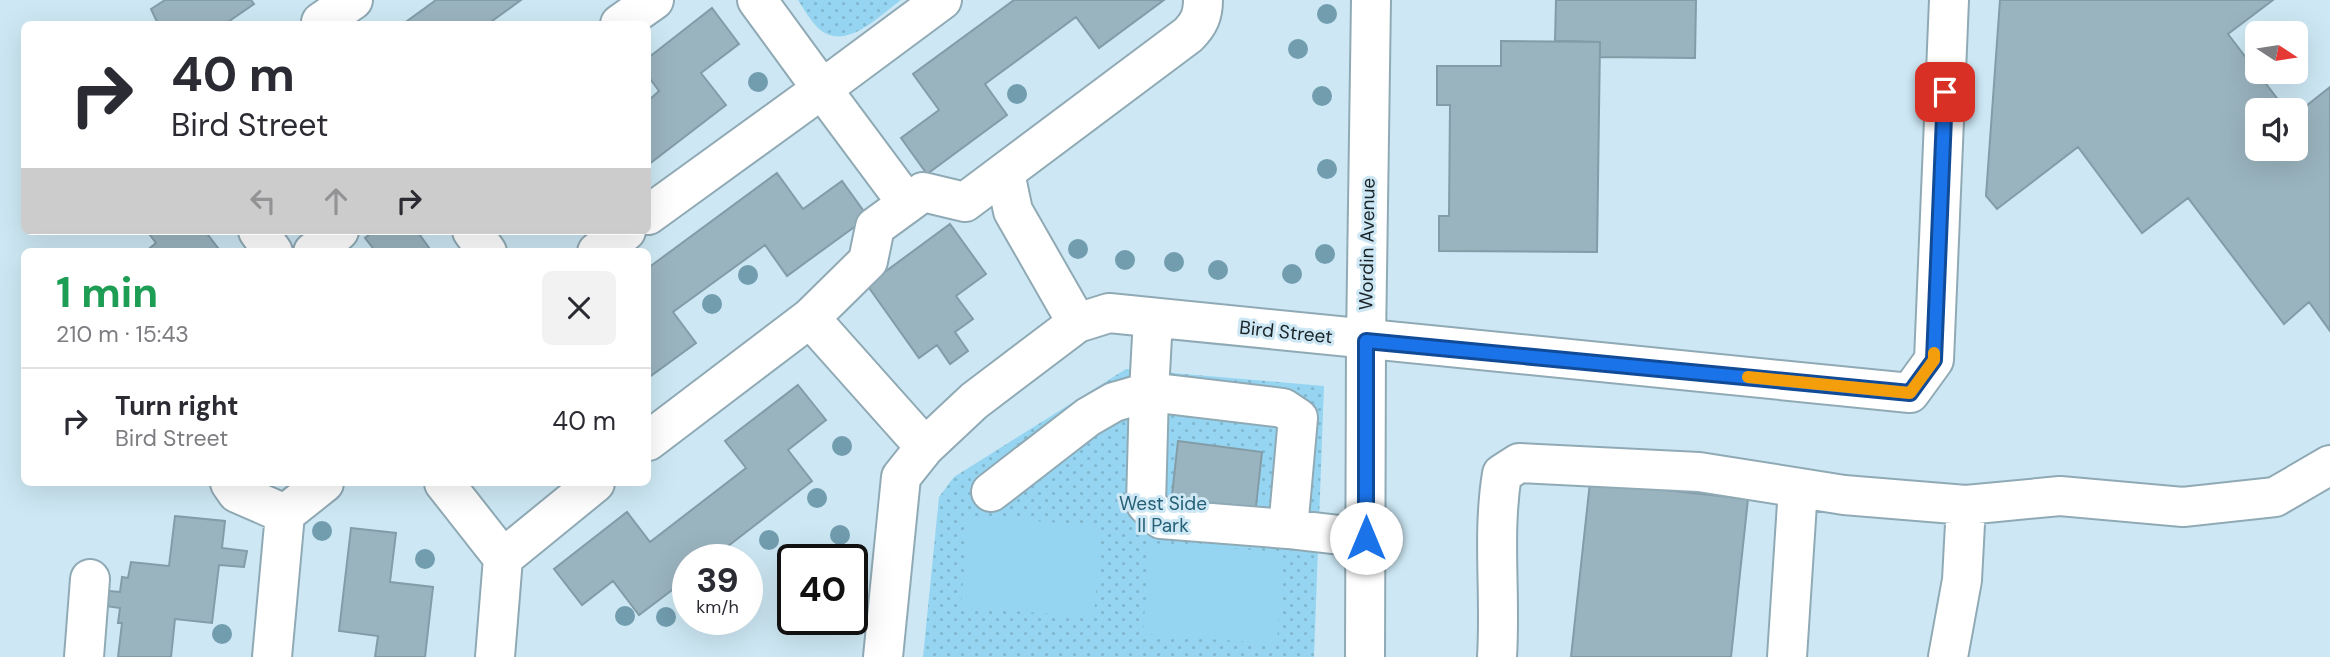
<!DOCTYPE html>
<meta charset="utf-8">
<style>
:root{--surface:#fff;--page:#f2f2f3;--text:#2b2b33;--muted:#7c7c81;--line:#e1e1e2}
body{margin:0;font-family:"DM Sans",sans-serif;background:var(--page);color:var(--text);height:100vh;display:flex;flex-direction:column;font-size:26px;white-space:nowrap}
*{box-sizing:border-box;margin:0}
p{font-size:23px;color:var(--muted)}
.icon{flex:none;width:38px;height:38px;fill:none;stroke:currentColor;stroke-width:2;stroke-linecap:round;stroke-linejoin:round}
.map{position:relative;flex:1;overflow:hidden}
.panel{position:absolute;left:21px;top:248px;width:630px;height:238px;display:flex;flex-direction:column;background:var(--surface);border-radius:10px;box-shadow:0 7px 28px #0002}
.panel>*{flex:none}
.guide{position:absolute;left:21px;top:21px;width:630px;height:214px;border-radius:10px;box-shadow:0 7px 28px #0002;background:#fff;color:var(--text);overflow:hidden}
.needle{width:46px;rotate:102deg}
.fabs{position:absolute;left:2245px;top:21px;display:grid;gap:14px}
.fabs a{display:grid;place-items:center;width:63px;height:63px;border-radius:10px;background:var(--surface);box-shadow:0 7px 28px #0002;font-size:35px}
.speed{position:absolute;left:672px;top:544px;display:flex;gap:14px;font-size:35px;font-weight:700;text-align:center}
.speed>*{display:grid;place-content:center;width:91px;height:91px;border-radius:50%;background:var(--surface);box-shadow:0 7px 28px #0002;line-height:1}
.speed small{font-size:18px;font-weight:400}
.speed .limit{border:4px solid #111;border-radius:10px;background:#fff;color:#111}
.pin{position:absolute;display:grid;place-items:center;width:60px;height:60px;color:#fff;margin:-30px;border-radius:14px;box-shadow:0 4px 10px #0006}
.me{position:absolute;width:77px;margin:-38px;rotate:0deg;stroke-linejoin:round;filter:drop-shadow(0 0 5px #0008)}
.turn{display:flex;align-items:center;gap:24px;height:147px;padding:0 35px;font-size:32px}
.turn .icon{width:91px;height:91px;stroke-width:2.5}
.turn b{display:block;font-size:49px;line-height:60px}
.lanes{display:flex;align-items:center;height:66px;padding:0 35px;background:#0003;justify-content:center;gap:35px;direction:ltr}
.lanes .off{opacity:.35}
.round{display:grid;place-items:center;flex:none;width:74px;height:74px;border-radius:10px;background:var(--page)}
.headline{display:flex;align-items:center;justify-content:space-between;height:119px;padding:0 35px}
h1{font-size:42px;font-weight:700;line-height:52px;color:#1e9e55}
ul{padding:0;list-style:none}
li{display:flex;align-items:center;gap:21px;height:105px;padding:0 35px;border-top:2px solid var(--line)}
li div{flex:1}
li b{display:block;font-size:26px}
li em{font-style:normal}
.map>svg:first-child{display:block}
</style>
<div class="map">
<svg width="2330" height="657" viewBox="0 0 2330 657">
<defs>
<pattern id="green-dots" width="8" height="8" patternUnits="userSpaceOnUse" patternTransform="scale(1.75)"><rect width="8" height="8" fill="#95d5f1"/><path d="M2 2h.1M6 6h.1" fill="none" stroke="#80b7cf" stroke-width="1.8" stroke-linecap="round"/></pattern>
</defs>
<rect width="100%" height="100%" fill="#cde8f4"/>
<path fill="url(#green-dots)" d="M798 0H901C879 16 845 53 818 28 810 20 804 9 798 0Z
M1126 369 1324 386 1314 657H923L939 497 954 477Z"/>
<path fill="#95d5f1" d="M968 516 1101 526 1094 617 961 607Z
M1150 543 1283 552 1277 644 1143 634Z"/>
<path fill="#9ab4bf" stroke="#839ca7" stroke-width="2" d="M165 0H251L254 4 225 24H158L151 9Z
M436 0H521L488 24H403Z
M1014 0H1164L1099 48 1076 17 985 84 1007 115 927 174 901 138 939 110 913 74Z
M1556 0H1696L1695 58 1600 57V42L1555 41Z
M2000 0H2273L2228 34 2286 110H2258V149H2296V114L2330 87V331L2309 302 2284 324 2188 198 2142 233 2078 147 1997 209 1986 196Z
M712 8 739 44 701 73 726 105 648 165V101L659 91 648 76V58Z
M1501 41 1600 42 1597 252 1439 251V216H1449L1450 105H1437V66H1501Z
M777 173 803 209 842 181 868 217 787 276 765 245 673 312 696 343 648 378V268Z
M950 224 986 274 956 296 973 319 955 332 968 351 950 364 937 345 919 358 867 285Z
M147 231H205L221 252H145L156 243Z
M374 231H417L432 252H376L365 238Z
M798 385 826 420 788 450 812 481 710 560H688V578L639 615 613 581 582 605 554 569 627 512 650 542 746 468 725 441Z
M1178 441 1262 452 1255 515 1171 504Z
M1590 482 1748 499 1731 657H1571Z
M175 516 225 521 222 548 247 551 244 567 219 565 212 623 175 619 171 657H118L122 623H118L120 608 98 605 99 590 120 592 122 577 128 578 131 562 169 566Z
M351 528 396 533 390 582 433 587 425 657H375L378 636 339 631Z"/>
<g fill="none" stroke-linecap="round" stroke-linejoin="round">
<g stroke="#90aab5" stroke-width="42">
<path id="minor" d="M757 0 822 89 942 0
M321 22 353 0
M620 24 654 0
M1005 173 1013 211 1077 323
M648 215 822 89 906 202
M258 231 273 252
M472 231 487 252
M313 252 339 231
M597 252 626 231
M810 318 925 447
M1153 318 1149 392 1283 408 1298 418 1288 529 1366 538
M648 441 810 318 868 261 875 227 923 192 965 202 1188 35C1199 24 1203 15 1203 0
M230 483 237 493 285 514 272 657
M444 483 503 558
M991 492 1088 417 1114 402 1149 392 1146 504 1161 519 1288 529
M285 514 324 483
M84 657 90 579
M495 657 503 558 595 483
M883 657 901 477 925 447 974 401 1077 323 1109 313 1910 393 1934 360 1949 0
M1365 657 1366 341 1371 0
M1497 657C1501 596 1492 534 1502 474L1519 463 1699 472 1844 495 1966 505 2060 496 2183 507 2275 497 2330 465
M1787 657 1798 488
M1948 657 1962 580 1966 505"/>
</g>
<use href="#minor" stroke="#fff" stroke-width="38"/>
</g>
<g fill="#719daf">
<circle cx="1327" cy="14" r="10"/>
<circle cx="1298" cy="49" r="10"/>
<circle cx="758" cy="82" r="10"/>
<circle cx="1017" cy="94" r="10"/>
<circle cx="1322" cy="96" r="10"/>
<circle cx="1327" cy="169" r="10"/>
<circle cx="1078" cy="249" r="10"/>
<circle cx="1325" cy="254" r="10"/>
<circle cx="1125" cy="260" r="10"/>
<circle cx="1174" cy="262" r="10"/>
<circle cx="1218" cy="270" r="10"/>
<circle cx="1292" cy="274" r="10"/>
<circle cx="748" cy="275" r="10"/>
<circle cx="712" cy="304" r="10"/>
<circle cx="842" cy="446" r="10"/>
<circle cx="817" cy="498" r="10"/>
<circle cx="322" cy="531" r="10"/>
<circle cx="840" cy="535" r="10"/>
<circle cx="769" cy="540" r="10"/>
<circle cx="425" cy="559" r="10"/>
<circle cx="625" cy="616" r="10"/>
<circle cx="666" cy="617" r="10"/>
<circle cx="222" cy="634" r="10"/>
</g>
<g fill="none" stroke-linecap="round" stroke-linejoin="round">
<g stroke="#114b97" stroke-width="18">
<path id="route" d="M1366 538V341L1910 393 1934 360 1945 92"/>
</g>
<use href="#route" stroke="#1a73e8" stroke-width="12"/>
<path stroke="#f59e0b" stroke-width="12" d="M1748 377 1910 393 1934 360V353"/>
</g>
<g text-anchor="middle" dominant-baseline="central" stroke-width="6" stroke-linejoin="round" paint-order="stroke">
<g font-size="19" fill="#1a2429" stroke="#cde8f4">
<text transform="translate(1367 244) rotate(-89)">Wordin Avenue</text>
<text transform="translate(1286 332) rotate(6)">Bird Street</text>
</g>
<g font-size="19" fill="#266076" stroke="#cde8f4">
<text x="1163" y="503">West Side<tspan x="1163" dy="22">II Park</tspan></text>
</g>
</g>
</svg>
<div class="fabs">
<a><svg class="needle" viewBox="-14 -14 28 28"><path d="M0-13l5 13h-10z" fill="#e53935"/><path d="M0 13l5-13h-10z" fill="#7c7c81"/></svg></a>
<a><svg class="icon" aria-label="sound" viewBox="0 0 24 24"><path d="M4 9h4l5-4v14l-5-4H4zM17 9q2 3 0 6"/></svg></a>
</div>
<div class="speed"><div>39<small>km/h</small></div><div class="limit">40</div></div>
<div class="pin" style="left:1945px;top:92px;background:#d93025"><svg class="icon" aria-label="arrive" viewBox="0 0 24 24"><path d="M6 21V4h12l-3 4 3 4H6"/></svg></div>
<svg class="me" style="left:1366px;top:538px" viewBox="-20 -20 40 40"><circle r="19" fill="#fff"/><path d="M0-13L10 11 0 6-10 11z" fill="#1a73e8"/></svg>
<div class="guide">
<div class="turn"><svg class="icon" aria-label="right" viewBox="0 0 24 24"><path d="M7 20v-9h11M14 6l5 5-5 5"/></svg><div><b>40 m</b>Bird Street</div></div>
<div class="lanes"><svg class="icon off" aria-label="left" viewBox="0 0 24 24"><path d="M17 20v-9H6M10 6l-5 5 5 5"/></svg><svg class="icon off" aria-label="ahead" viewBox="0 0 24 24"><path d="M12 20V5M6 11l6-6 6 6"/></svg><svg class="icon" aria-label="right" viewBox="0 0 24 24"><path d="M7 20v-9h11M14 6l5 5-5 5"/></svg></div>
</div>
<section class="panel">
<div class="headline"><div><h1>1 min</h1><p>210 m · 15:43</p></div><a class="round"><svg class="icon" aria-label="close" viewBox="0 0 24 24"><path d="M6 6l12 12M18 6L6 18"/></svg></a></div>
<ul>
<li><svg class="icon" aria-label="right" viewBox="0 0 24 24"><path d="M7 20v-9h11M14 6l5 5-5 5"/></svg><div><b>Turn right</b><p>Bird Street</p></div><em>40 m</em></li>
</ul>
</section>
</div>
